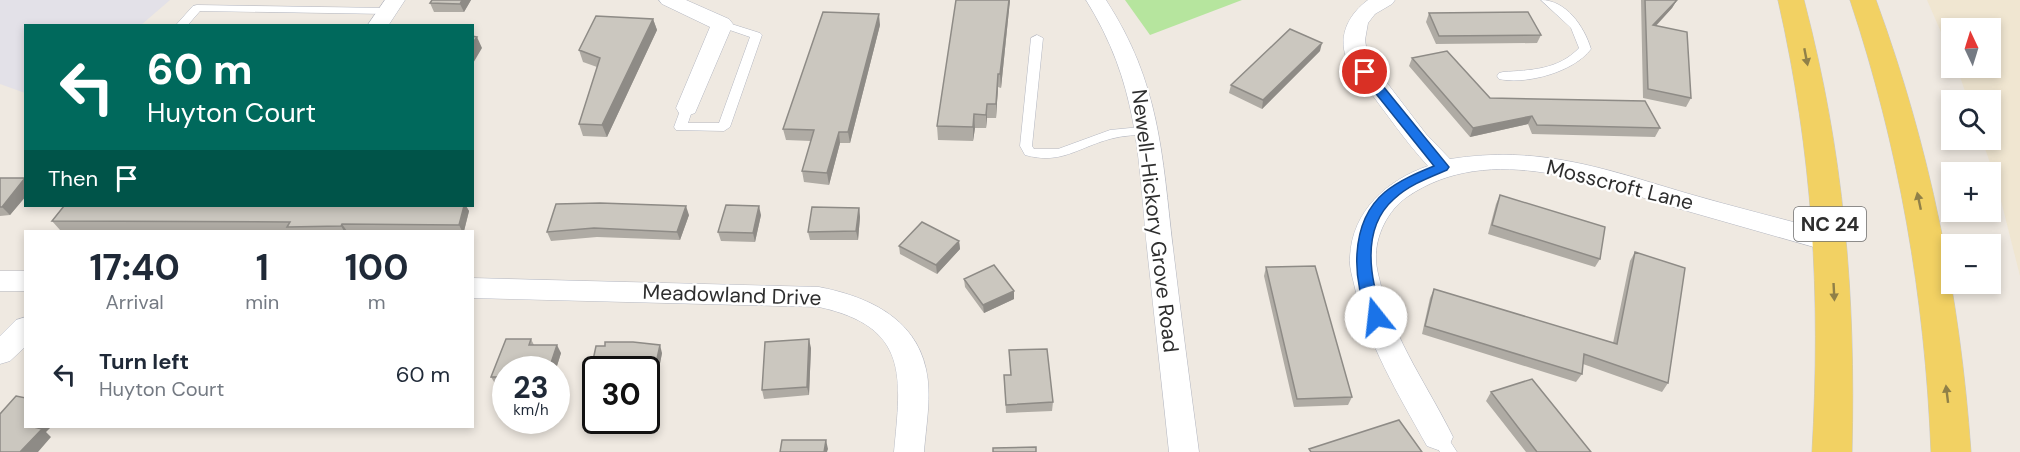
<!DOCTYPE html>
<meta charset="utf-8">
<style>
:root{--surface:#fff;--page:#f2f2f3;--text:#1f2937;--muted:#747a83}
body{margin:0;font-family:"DM Sans",sans-serif;background:var(--page);color:var(--text);height:100vh;display:flex;flex-direction:column;font-size:22px;white-space:nowrap}
*{box-sizing:border-box;margin:0}
p{font-size:20px;color:var(--muted)}
.icon{flex:none;width:33px;height:33px;fill:none;stroke:currentColor;stroke-width:2;stroke-linecap:round;stroke-linejoin:round}
.map{position:relative;flex:1;overflow:hidden}
.details{position:absolute;left:24px;top:230px;width:450px;height:198px;display:flex;flex-direction:column;background:var(--surface);border-radius:0px;box-shadow:0 3px 9px #0003}
.details>*{flex:none}
.banner{position:absolute;left:24px;top:24px;width:450px;height:183px;border-radius:0px;box-shadow:0 3px 9px #0003;background:#00695c;color:#fff;overflow:hidden}
.needle{width:39px;rotate:356deg}
.controls{position:absolute;left:1941px;top:18px;display:grid;gap:12px}
.controls a{display:grid;place-items:center;width:60px;height:60px;border-radius:0px;background:var(--surface);box-shadow:0 3px 9px #0003;font-size:30px}
.speed{position:absolute;left:492px;top:356px;display:flex;gap:12px;font-size:30px;font-weight:700;text-align:center}
.speed>*{display:grid;place-content:center;width:78px;height:78px;border-radius:50%;background:var(--surface);box-shadow:0 3px 9px #0003;line-height:1}
.speed small{font-size:15px;font-weight:400}
.speed .limit{border:3px solid #111;border-radius:9px;background:#fff;color:#111}
.pin{position:absolute;display:grid;place-items:center;width:51px;height:51px;color:#fff;margin:-26px;border:3px solid #fff;border-radius:50%;box-shadow:0 2px 6px #0007}
.me{position:absolute;width:66px;margin:-33px;rotate:344deg;stroke-linejoin:round;filter:drop-shadow(0 0 4px #0008)}
.turn{display:flex;align-items:center;gap:21px;height:126px;padding:0 24px;font-size:27px}
.turn .icon{width:78px;height:78px;stroke-width:2.5}
.turn b{display:block;font-size:42px;line-height:51px}
.then{display:flex;align-items:center;height:57px;padding:0 24px;background:#0003;gap:12px;font-size:22px}
.eta{display:flex;justify-content:space-evenly;align-items:center;height:102px;text-align:center}
.eta b{font-size:36px;font-weight:700;line-height:42px}
ul{padding:0;list-style:none}
li{display:flex;align-items:center;gap:18px;height:84px;padding:0 24px}
li div{flex:1}
li b{display:block;font-size:22px}
li em{font-style:normal}
.map>svg:first-child{display:block}
</style>
<div class="map">
<svg width="2020" height="452" viewBox="0 0 2020 452">
<rect width="100%" height="100%" fill="#efe9e1"/>
<path fill="#e3e1e8" d="M0 0H170L141 25 26 26 25 93 0 84Z"/>
<path fill="#f0e6d1" d="M1927 0H2020V276L1995 177 1982 140H1990V100H1968L1957 68H1990V28H1952L1951 55Z"/>
<path fill="#b6e59e" d="M1125 0H1242L1150 35Z"/>
<g fill="none" stroke-linecap="round" stroke-linejoin="round">
<g stroke="#b4b7c1" stroke-width="1">
<path id="lane" d="M1541 0C1566 0 1584 26 1591 49 1574 72 1526 85 1499 79L1497 76 1499 73 1503 72C1531 70 1558 70 1579 48L1571 28Z
M197 5 387 8 393 11 387 14 200 11 187 26H175L193 6Z
M722 21 760 33 762 35 730 127 724 131 676 130 674 127 681 108 687 104 693 108 688 123H719L750 37 718 26V22Z
M1037 35 1043 38 1032 146 1034 149H1058L1110 130 1151 126 1153 129 1151 132C1138 136 1123 135 1110 139 1077 148 1061 165 1025 155L1020 146 1031 38Z
M1438 430 1444 432 1457 452H1440L1430 437 1432 432Z"/>
</g>
<g stroke="#b4b7c1" stroke-width="1">
<path id="street" d="M385 0H405L388 26H367Z
M659 0H686L729 19 733 24 695 113 687 116 679 113 676 108 710 27 662 4Z
M1086 0H1106C1160 83 1162 154 1173 248 1181 316 1190 384 1199 452H1169C1162 384 1154 316 1147 248 1138 154 1138 83 1086 0Z
M1368 0H1395L1392 4 1375 14 1368 23 1365 40 1368 58 1426 134 1450 159C1539 145 1602 168 1686 193 1734 207 1783 219 1831 232L1840 235 1844 242 1840 249 1831 252C1783 238 1735 225 1687 211 1600 186 1491 139 1407 197 1388 210 1375 236 1376 259 1376 268 1379 277 1381 286 1395 342 1428 386 1453 437L1449 446 1438 450 1427 446C1398 394 1367 343 1354 284 1352 275 1349 266 1350 257 1352 211 1387 180 1428 166 1405 141 1387 114 1367 88 1360 78 1349 68 1346 57 1338 34 1350 13 1368 0Z
M0 271H26V291H0Z
M472 278 819 287C866 296 915 317 926 369 932 395 926 425 924 452H894C901 377 910 327 819 307L472 298Z
M26 317V346L10 361 0 364V336L16 320Z"/>
</g>
<g stroke="#c9c9c9" stroke-width="1">
<path id="primary" d="M1778 0H1804C1844 153 1856 294 1852 452H1812C1821 295 1813 154 1778 0Z
M1850 0H1876C1930 147 1960 296 1971 452H1931C1925 297 1899 147 1850 0Z"/>
</g>
<use href="#lane" fill="#fff" fill-rule="evenodd"/>
<use href="#street" fill="#fff" fill-rule="evenodd"/>
<use href="#primary" fill="#f2d163" fill-rule="evenodd"/>
</g>
<path fill="#afaba4" d="M471 0 464 12H434L430 3Z
M1010 0 1001 88 998 87 996 118H987L986 128H975L973 141 938 140 937 126Z
M1641 0H1677L1672 8 1656 26 1691 98 1686 107 1643 98Z
M1429 13 1541 35 1537 43 1436 44 1426 22Z
M653 19 657 30 607 137 583 136 579 124 597 67 583 62 579 50Z
M880 25 850 143H840L829 185 804 182 802 171 811 141 786 140 783 129Z
M1320 51 1262 109 1229 93 1231 85Z
M1412 58 1490 98 1660 128 1655 137 1532 134 1528 124 1470 137 1409 66Z
M0 178H26V196L10 215 0 216Z
M1500 195 1600 259 1595 267 1488 234 1496 204Z
M64 206H466L469 211 464 231 60 230 52 221Z
M859 208 860 217 858 240H810L808 232Z
M689 215 680 240 597 237 551 241 547 232Z
M761 215 755 242 721 241 718 232Z
M959 241 960 249 937 274 900 254 899 246Z
M1635 252 1668 383 1662 392 1583 364 1582 374 1576 382 1422 334 1430 298 1434 289 1613 343 1630 261Z
M1266 267 1352 397 1348 405 1294 407 1264 276Z
M964 279 1014 299 984 313 965 287Z
M531 339 534 345 561 353 556 369H506V385H496L491 377Z
M596 346 662 353 656 384 646 385V369H596V405H589L585 398Z
M811 348 809 395 764 399 762 390Z
M1009 350 1053 402 1052 411 1006 413 1004 375H1011Z
M1491 392 1591 452H1526L1486 401Z"/>
<path fill="#8e8b86" d="M462 0H471L464 12 460 4Z
M1009 0H1010L1001 88 1000 74Z
M1677 0 1672 8 1648 34 1653 25Z
M879 14 880 25 850 143 848 132Z
M653 19 657 30 607 137 602 125Z
M477 37 482 48 472 65V44Z
M1322 43 1320 51 1262 109 1263 100Z
M998 74V87L996 118V104Z
M987 104V118L986 128V115Z
M974 114 975 128 973 141V127Z
M1532 116 1528 124 1470 137 1473 128Z
M839 132 840 143 829 185 827 173Z
M25 178 26 196 10 215 2 207Z
M464 206H466L469 211 464 231H462L459 225Z
M686 206 689 215 680 240 677 232Z
M759 206 761 215 755 242 753 233Z
M859 208 860 217 858 240 856 231Z
M342 224 347 231H344L341 226Z
M959 241 960 249 937 274 936 265Z
M1014 291V299L984 313 983 305Z
M809 339 811 348 809 395 807 387Z
M557 345 561 353 556 369H549Z
M660 345 662 353 656 384 653 377Z
M35 426H52L46 432 51 437 38 452H20Z
M826 440 828 449 827 452H824Z"/>
<path fill="#cbc7bf" stroke="#8e8b86" stroke-width="1.5" d="M432 0H462L460 4 430 3Z
M956 0H1009L1000 74H998L996 104H987L986 115 974 114 973 127 937 126Z
M1645 0H1677L1653 25 1687 32 1691 98 1648 89Z
M823 12 879 14 848 132H839L827 173 802 171 814 130 783 129Z
M1528 12 1541 35 1439 36 1429 13Z
M596 16 653 19 602 125 579 124 600 58 579 50Z
M1290 29 1322 43 1263 100 1231 85Z
M472 36 477 37 472 44Z
M1447 51 1490 98 1645 101 1660 128 1537 125 1532 116 1473 128 1412 58Z
M0 178H25L2 207H0Z
M1500 195 1605 227 1600 259 1492 225Z
M600 203 686 206 677 232 594 228 547 232 556 204Z
M726 205 759 206 753 233 718 232Z
M64 206H464L459 225 342 224 341 226 287 227 290 222 52 221Z
M812 207 859 208 856 231 808 232Z
M922 222 959 241 936 265 899 246Z
M1635 252 1685 268 1668 383 1584 354 1582 374 1425 326 1434 289 1617 344Z
M994 265 1014 291 983 305 964 279Z
M1315 266 1352 397 1297 399 1266 267Z
M506 339H531L529 345H557L549 369H506V377H491Z
M809 339 807 387 762 390 765 342Z
M605 342H633L660 345 653 377H646V369H596V397L585 398 596 346H605Z
M1047 349 1053 402 1006 405 1004 375H1011L1009 350Z
M1532 379 1591 452H1537L1491 392Z
M16 396 26 398V426H35L34 427 42 429 20 452H0V414Z
M1399 420 1422 452H1311L1309 449Z
M782 440H826L824 452H780Z
M1036 447V452H993V448Z"/>
<defs><path id="oneway-solid" d="M-6-.8H1V-3.2L6.5 0L1 3.2V.8H-6Z" transform="scale(1.5)"/></defs>
<g fill="#908048">
<use href="#oneway-solid" transform="translate(1806 57) rotate(79)"/>
<use href="#oneway-solid" transform="translate(1919 201) rotate(-102)"/>
<use href="#oneway-solid" transform="translate(1834 292) rotate(87)"/>
<use href="#oneway-solid" transform="translate(1947 394) rotate(-97)"/>
</g>
<path fill="#1a73e8" stroke="#114b97" stroke-width="1.5" d="M1365 68 1369 69 1449 167 1447 170C1428 178 1409 185 1394 199 1360 229 1370 281 1384 317L1381 321H1371C1351 283 1349 222 1385 192 1400 180 1417 173 1434 166L1361 75 1359 72Z"/>
<g text-anchor="middle" dominant-baseline="central" stroke-width="4.5" stroke-linejoin="round" paint-order="stroke">
<rect fill="#fff" stroke="#6d6d6d" stroke-width="1.5" x="1794" y="207" width="72" height="34" rx="4.5"/>
<g font-size="20" font-weight="bold" fill="#2e2e2e">
<text x="1830" y="224">NC 24</text>
</g>
<g font-size="21" fill="#2e2e2e" stroke="#fff">
<text transform="translate(1620 185) rotate(14)">Mosscroft Lane</text>
<text transform="translate(1155 221) rotate(83)">Newell-Hickory Grove Road</text>
<text transform="translate(732 295) rotate(2)">Meadowland Drive</text>
</g>
</g>
</svg>
<div class="controls">
<a><svg class="needle" viewBox="-14 -14 28 28"><path d="M0-13l5 13h-10z" fill="#e53935"/><path d="M0 13l5-13h-10z" fill="#747a83"/></svg></a>
<a><svg class="icon" aria-label="search" viewBox="0 0 24 24"><circle cx="10" cy="10" r="6"/><path d="M15 15l6 6"/></svg></a>
<a>+</a>
<a>−</a>
</div>
<div class="speed"><div>23<small>km/h</small></div><div class="limit">30</div></div>
<div class="pin" style="left:1365px;top:72px;background:#d93025"><svg class="icon" aria-label="arrive" viewBox="0 0 24 24"><path d="M6 21V4h12l-3 4 3 4H6"/></svg></div>
<svg class="me" style="left:1376px;top:317px" viewBox="-20 -20 40 40"><circle r="19" fill="#fff"/><path d="M0-13L10 11 0 6-10 11z" fill="#1a73e8"/></svg>
<div class="banner">
<div class="turn"><svg class="icon" aria-label="left" viewBox="0 0 24 24"><path d="M17 20v-9H6M10 6l-5 5 5 5"/></svg><div><b>60 m</b>Huyton Court</div></div>
<div class="then">Then<svg class="icon" aria-label="arrive" viewBox="0 0 24 24"><path d="M6 21V4h12l-3 4 3 4H6"/></svg></div>
</div>
<section class="details">
<div class="eta">
<div><b>17:40</b><p>Arrival</p></div>
<div><b>1</b><p>min</p></div>
<div><b>100</b><p>m</p></div>
</div>
<ul>
<li><svg class="icon" aria-label="left" viewBox="0 0 24 24"><path d="M17 20v-9H6M10 6l-5 5 5 5"/></svg><div><b>Turn left</b><p>Huyton Court</p></div><em>60 m</em></li>
</ul>
</section>
</div>
